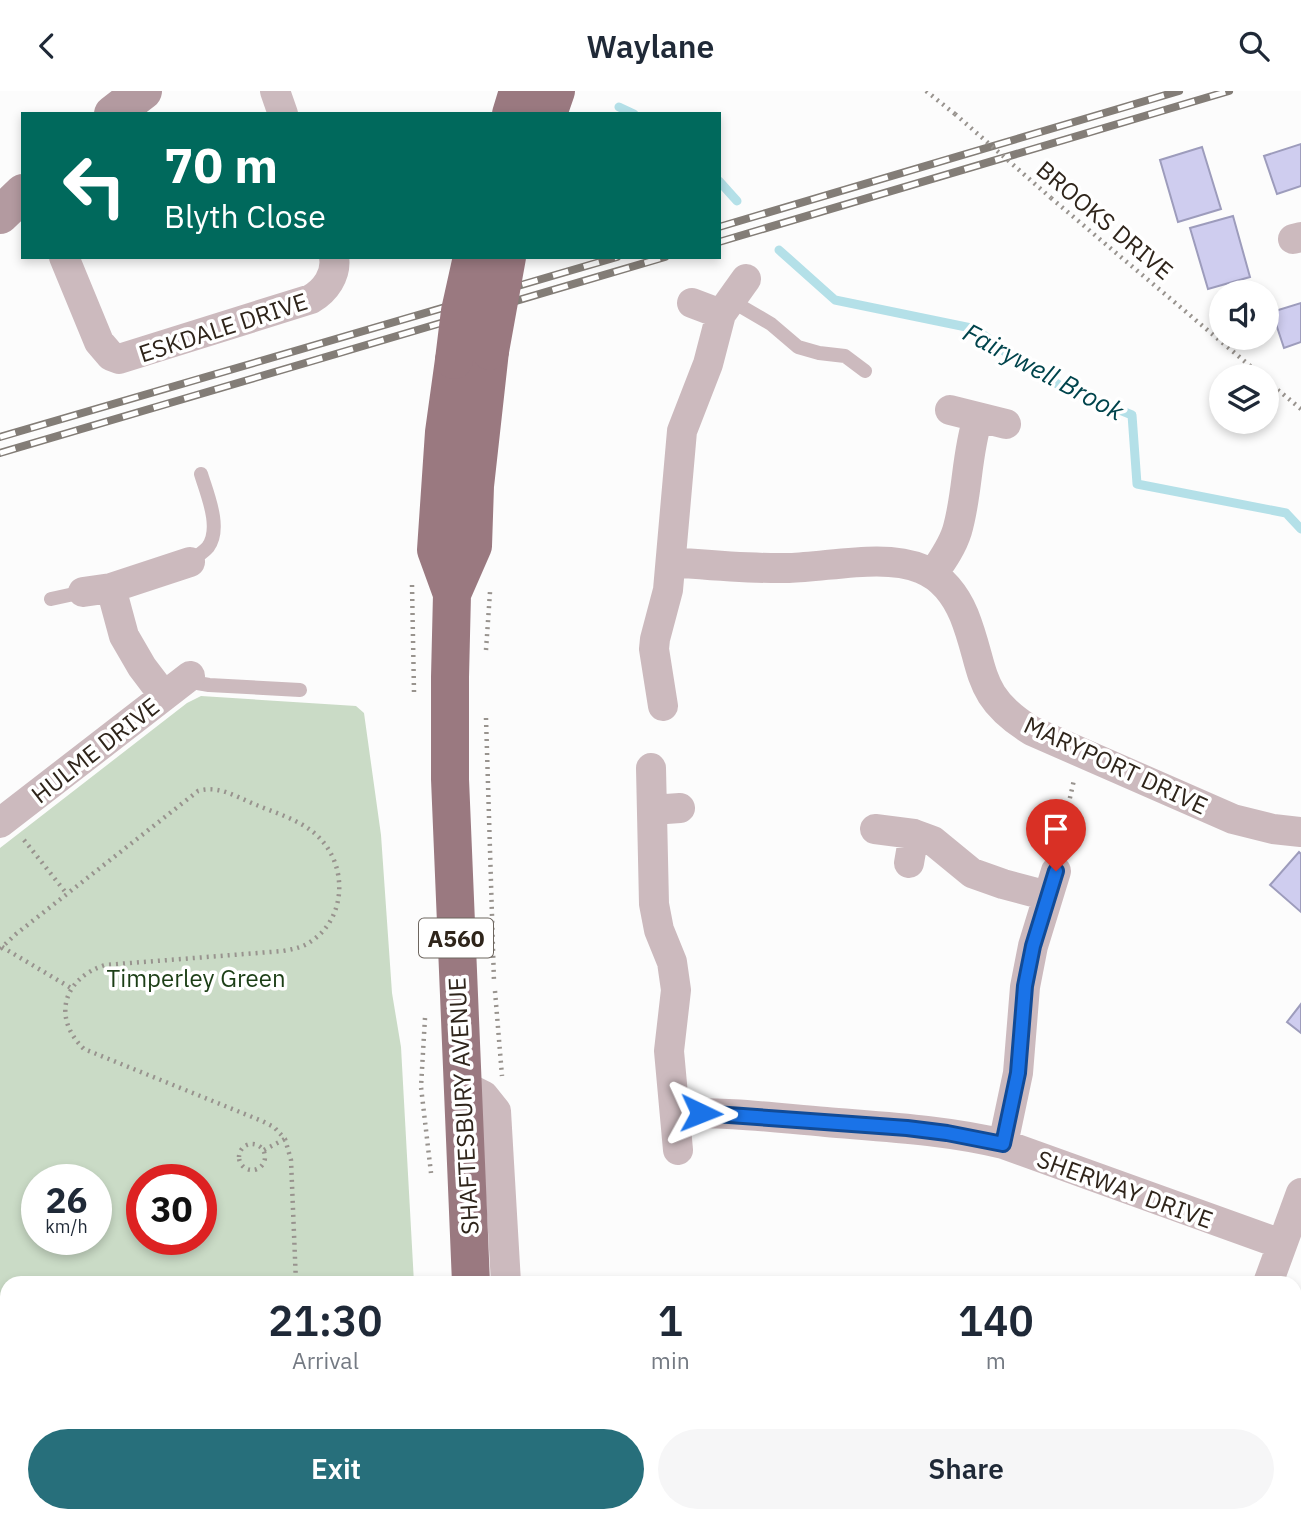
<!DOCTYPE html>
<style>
:root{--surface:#fff;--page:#f6f6f7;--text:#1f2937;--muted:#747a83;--accent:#276f7b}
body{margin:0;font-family:"IBM Plex Sans",sans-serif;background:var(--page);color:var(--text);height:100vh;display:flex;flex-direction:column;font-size:26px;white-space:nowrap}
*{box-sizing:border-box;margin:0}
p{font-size:23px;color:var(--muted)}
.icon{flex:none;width:38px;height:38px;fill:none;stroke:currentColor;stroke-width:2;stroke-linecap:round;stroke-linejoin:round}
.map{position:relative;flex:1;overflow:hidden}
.details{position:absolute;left:0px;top:1185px;width:1302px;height:247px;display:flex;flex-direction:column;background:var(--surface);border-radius:21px 21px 0 0;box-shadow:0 4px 10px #0003}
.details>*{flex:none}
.banner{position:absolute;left:21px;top:21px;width:700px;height:147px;border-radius:0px;box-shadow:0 4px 10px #0003;background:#00695c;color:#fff;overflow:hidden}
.controls{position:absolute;left:1209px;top:189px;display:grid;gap:14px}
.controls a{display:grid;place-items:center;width:70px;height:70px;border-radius:50%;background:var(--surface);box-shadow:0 4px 10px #0003;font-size:35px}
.speed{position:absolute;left:21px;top:1073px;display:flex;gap:14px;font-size:35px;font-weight:700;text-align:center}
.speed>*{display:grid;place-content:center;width:91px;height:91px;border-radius:50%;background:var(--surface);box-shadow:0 4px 10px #0003;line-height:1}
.speed small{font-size:18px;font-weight:400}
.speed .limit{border:10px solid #d22;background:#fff;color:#111}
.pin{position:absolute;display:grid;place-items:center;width:60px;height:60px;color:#fff;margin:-72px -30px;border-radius:50% 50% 50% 0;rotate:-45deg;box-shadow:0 0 7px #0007}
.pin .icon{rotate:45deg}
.me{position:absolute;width:77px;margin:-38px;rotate:92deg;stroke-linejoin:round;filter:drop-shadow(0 0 5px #0008)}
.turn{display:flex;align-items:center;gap:24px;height:147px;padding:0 28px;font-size:32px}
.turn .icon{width:91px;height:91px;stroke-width:2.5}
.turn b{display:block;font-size:49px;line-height:60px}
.eta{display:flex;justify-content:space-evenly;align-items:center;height:119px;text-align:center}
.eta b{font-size:42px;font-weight:600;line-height:49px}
.cta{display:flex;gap:14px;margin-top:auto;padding:14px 28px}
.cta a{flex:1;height:80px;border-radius:42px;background:var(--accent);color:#fff;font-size:28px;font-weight:600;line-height:80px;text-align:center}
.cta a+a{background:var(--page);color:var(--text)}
header{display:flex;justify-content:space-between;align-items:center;height:91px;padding:0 28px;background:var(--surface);font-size:32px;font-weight:600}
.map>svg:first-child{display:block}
</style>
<header><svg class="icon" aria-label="back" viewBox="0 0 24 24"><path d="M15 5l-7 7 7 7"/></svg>Waylane<svg class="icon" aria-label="search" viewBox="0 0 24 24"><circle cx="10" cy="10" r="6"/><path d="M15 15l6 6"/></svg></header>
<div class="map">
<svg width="1301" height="1431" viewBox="0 0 1301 1431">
<rect width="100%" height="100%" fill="#fcfcfc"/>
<path fill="#cadbc6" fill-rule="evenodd" d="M201 605 356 615 364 622 381 744 392 902 401 956 414 1192H7V1327L0 1326V757L187 612ZM96 1088V1148H37V1088ZM201 1088V1148H142V1088Z
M520 1424 568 1425 571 1431H516Z
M684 1425H791V1431H677Z"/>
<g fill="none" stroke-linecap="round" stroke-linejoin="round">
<path stroke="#b4e0e8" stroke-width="9" d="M619 16 634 23
M719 90 737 110
M779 159 835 209 976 238 1014 268 1061 295 1132 324 1137 393 1286 422 1301 438"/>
</g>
<path fill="#cfcdef" stroke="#9d9cbc" stroke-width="2" d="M1301 53V95L1277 103 1264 65Z
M1202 56 1221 118 1178 131 1160 69Z
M1233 125 1250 186 1208 198 1190 137Z
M1301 212V251L1284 257 1272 221Z
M1299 761 1301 763V821L1270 794Z
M1301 913V942L1287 931Z"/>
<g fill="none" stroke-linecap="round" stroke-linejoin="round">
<path stroke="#98938e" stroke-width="4.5" stroke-dasharray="2 5" stroke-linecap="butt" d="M926 0 955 23
M1051 107 1262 285
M1267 290 1301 318
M412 494 414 601
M486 559 490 501
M486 627 494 891
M24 749 67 803
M1059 755 1074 689
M2 856 71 897
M0 858 16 843 198 700C218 694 235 705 254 713 273 721 297 728 313 741 347 768 349 823 313 849 304 856 294 858 283 860L105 874C64 887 51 926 84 958L262 1030 274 1036 285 1048 291 1069 296 1192
M495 900 502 985
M425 927 421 996 431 1082
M239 1066a13 13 0 1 1 26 0a13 13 0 1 1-26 0Z
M264 1059 285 1048
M0 1280 7 1281
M446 1424 447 1431
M568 1424 588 1430"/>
<path stroke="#ccbabe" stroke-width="14" d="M730 209 771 233 798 256 819 262 845 265 865 280
M190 471C195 466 203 462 208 456 222 437 207 403 201 383
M51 508 83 501
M186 590 209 594 300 599"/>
<path stroke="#ccbabe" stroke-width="30" d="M275 0 283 23
M1293 148 1301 146
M64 166 99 251 111 265 119 268 311 208C325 200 337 184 334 166
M692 212 721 223
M950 319 1006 333
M671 471C710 474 750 478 789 477 829 476 885 462 922 478 942 486 956 505 964 524 986 579 974 604 1032 640L1233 728 1273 738 1301 741
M933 483C942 470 952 456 957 440 968 403 966 363 978 327
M111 497 124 545 142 576 164 605
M83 501 111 497 190 471
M663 615 654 558 655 548 668 499 682 340 708 273 721 223 746 188
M651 677 654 813 659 839 672 871 676 899 669 960 678 1059
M652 719 680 717
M0 732 190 585
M875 738 914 743 933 750 972 782 1003 793 1048 805
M909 772 914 743
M462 994 484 1005 496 1020 506 1192
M675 1023C726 1020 776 1027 826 1031 885 1036 945 1039 1003 1053L1281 1153
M1003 1053 1018 982 1025 896 1033 855 1056 780
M1268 1192 1301 1102
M0 1350 7 1351
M161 1424V1431
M613 1424 625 1426 636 1424
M801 1431 802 1424
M1184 1431 1186 1424"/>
<path stroke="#ccbabe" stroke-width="37" d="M1087 1424 1103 1431"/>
<path stroke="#b39aa0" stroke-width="38" d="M113 23 143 0
M0 124 23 102"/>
<path stroke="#9a7980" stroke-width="38" d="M511 23 518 0
M548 23 556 0
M452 503 436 459 444 341 454 269
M471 1192 450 688V586L452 503 473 455 475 395 490 260
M486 1424V1431"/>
<g stroke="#837d77" stroke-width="8">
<path id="rail" d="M719 136 1179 0
M719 151 1229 0
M0 346 617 166
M0 362 665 166"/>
</g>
<use href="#rail" stroke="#fff" stroke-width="5" stroke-dasharray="16" stroke-linecap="butt"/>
<path stroke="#98938e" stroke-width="4.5" stroke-dasharray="2 5" stroke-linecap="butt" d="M955 23 1051 107"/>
<path stroke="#9a7980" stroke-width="38" d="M490 260 507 166
M454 269 460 220 472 166"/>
</g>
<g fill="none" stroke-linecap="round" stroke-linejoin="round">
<g stroke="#114b97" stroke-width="18">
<path id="route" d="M701 1022 907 1037 947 1042 1003 1053 1018 982 1025 895 1033 855 1056 780"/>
</g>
<use href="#route" stroke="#1a73e8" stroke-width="12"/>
</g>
<g text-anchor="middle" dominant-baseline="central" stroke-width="7" stroke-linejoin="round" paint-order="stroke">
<rect fill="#fff" stroke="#6d665f" stroke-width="2" x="419" y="827.5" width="74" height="39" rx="5"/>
<g font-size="23" font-weight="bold" fill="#2f251b">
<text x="456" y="847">A560</text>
</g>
<g font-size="24" fill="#2f251b" stroke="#fff">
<text transform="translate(1105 129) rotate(40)">BROOKS DRIVE</text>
<text transform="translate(223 236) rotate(-18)">ESKDALE DRIVE</text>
<text transform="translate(95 659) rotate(-38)">HULME DRIVE</text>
<text transform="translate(1116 674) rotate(25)">MARYPORT DRIVE</text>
<text transform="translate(463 1015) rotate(-93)">SHAFTESBURY AVENUE</text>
<text transform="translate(1125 1098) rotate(20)">SHERWAY DRIVE</text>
</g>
<g font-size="24" fill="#1c3e16" stroke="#fff">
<text x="196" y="887">Timperley Green</text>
</g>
<g font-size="26" font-style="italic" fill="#00444c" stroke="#fff">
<text transform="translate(1044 280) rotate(28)">Fairywell Brook</text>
</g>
</g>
</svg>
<div class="controls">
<a><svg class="icon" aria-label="sound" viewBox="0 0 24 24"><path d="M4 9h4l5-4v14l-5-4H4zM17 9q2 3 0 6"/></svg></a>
<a><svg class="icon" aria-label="layers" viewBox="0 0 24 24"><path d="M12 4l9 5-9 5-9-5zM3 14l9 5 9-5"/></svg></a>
</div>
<div class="speed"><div>26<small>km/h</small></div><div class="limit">30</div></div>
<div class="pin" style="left:1056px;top:780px;background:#d93025"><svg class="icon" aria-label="arrive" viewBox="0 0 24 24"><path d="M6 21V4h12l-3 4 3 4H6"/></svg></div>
<svg class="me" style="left:701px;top:1022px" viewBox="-20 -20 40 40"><path d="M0-17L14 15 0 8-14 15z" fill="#1a73e8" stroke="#fff" stroke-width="4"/></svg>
<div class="banner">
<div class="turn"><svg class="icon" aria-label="left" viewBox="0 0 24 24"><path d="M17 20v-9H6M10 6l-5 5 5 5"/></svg><div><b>70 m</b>Blyth Close</div></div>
</div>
<section class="details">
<div class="eta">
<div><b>21:30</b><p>Arrival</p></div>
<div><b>1</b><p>min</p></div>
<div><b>140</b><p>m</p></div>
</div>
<div class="cta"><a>Exit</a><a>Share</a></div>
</section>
</div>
